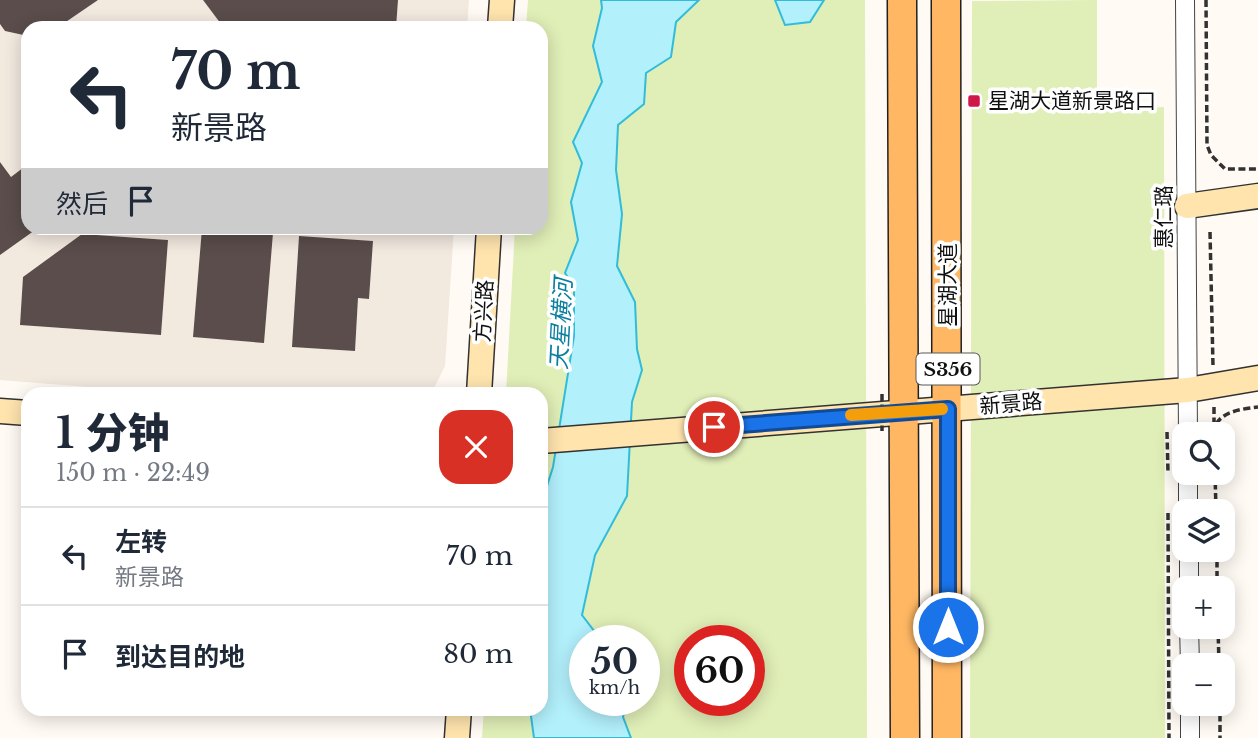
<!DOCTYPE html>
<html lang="zh">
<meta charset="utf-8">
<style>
:root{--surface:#fff;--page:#f2f2f3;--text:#1f2937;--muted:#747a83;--line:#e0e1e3}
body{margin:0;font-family:"Libre Baskerville","Noto Sans SC",serif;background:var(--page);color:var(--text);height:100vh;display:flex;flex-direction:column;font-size:26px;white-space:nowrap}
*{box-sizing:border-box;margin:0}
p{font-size:23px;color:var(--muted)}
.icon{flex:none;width:38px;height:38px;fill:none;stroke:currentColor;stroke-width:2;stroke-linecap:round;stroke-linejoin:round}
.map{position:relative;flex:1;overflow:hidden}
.details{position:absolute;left:21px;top:387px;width:527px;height:329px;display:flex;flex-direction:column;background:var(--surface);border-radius:21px;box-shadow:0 4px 18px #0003}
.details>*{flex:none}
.banner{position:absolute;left:21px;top:21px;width:527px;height:214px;border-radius:21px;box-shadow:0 4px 18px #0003;background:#fff;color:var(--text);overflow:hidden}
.fabs{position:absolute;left:1172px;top:422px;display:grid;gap:14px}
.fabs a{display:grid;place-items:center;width:63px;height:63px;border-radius:14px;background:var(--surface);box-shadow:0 4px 18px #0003;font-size:35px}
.speed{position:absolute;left:569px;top:625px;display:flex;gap:14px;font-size:35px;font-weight:700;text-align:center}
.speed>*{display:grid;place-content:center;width:91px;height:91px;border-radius:50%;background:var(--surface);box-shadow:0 4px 18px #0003;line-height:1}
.speed small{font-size:18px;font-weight:400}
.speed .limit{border:10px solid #d22;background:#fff;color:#111}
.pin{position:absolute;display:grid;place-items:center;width:60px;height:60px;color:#fff;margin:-30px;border:4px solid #fff;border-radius:50%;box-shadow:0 2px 7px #0007}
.me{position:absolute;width:77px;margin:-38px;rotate:0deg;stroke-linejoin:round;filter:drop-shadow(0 0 5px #0008)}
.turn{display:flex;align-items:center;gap:24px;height:147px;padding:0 35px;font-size:32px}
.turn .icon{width:91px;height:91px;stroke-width:2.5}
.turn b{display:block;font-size:49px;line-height:60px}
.then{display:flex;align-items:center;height:66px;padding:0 35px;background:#0003;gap:14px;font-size:26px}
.round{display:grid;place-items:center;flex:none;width:74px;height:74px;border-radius:21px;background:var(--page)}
.head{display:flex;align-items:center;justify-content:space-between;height:119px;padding:0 35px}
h1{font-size:42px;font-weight:800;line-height:52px}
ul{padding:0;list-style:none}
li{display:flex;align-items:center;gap:21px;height:98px;padding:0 35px;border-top:2px solid var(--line)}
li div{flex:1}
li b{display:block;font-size:26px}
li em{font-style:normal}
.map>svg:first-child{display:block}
</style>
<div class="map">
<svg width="1258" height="738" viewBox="0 0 1258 738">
<rect width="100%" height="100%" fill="#fffaf3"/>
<path fill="#e0eeb7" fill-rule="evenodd" d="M528 0H865L867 738H482L484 709H541V394H506L515 228H541V28H526ZM584 640H644V700H584ZM690 640H749V700H690Z
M1097 0V110L1164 107 1165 738H970L972 1Z"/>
<path fill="#f2e9df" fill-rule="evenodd" d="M98 0H203L224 28H57Z
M398 0H469L467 28H396Z
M0 24 5 31 28 36V164L11 177 0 162Z
M38 228H202L193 336 264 343 273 233 212 228H454L445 366 431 394H176L0 380V255ZM82 234 168 240 161 335 20 325 23 277ZM299 237 373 241 369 299 358 298 355 351 293 347Z"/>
<path fill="#b2f0fc" stroke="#31bcdb" stroke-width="2" d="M601 0H699L676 22 671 57 646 73 644 104 618 125 616 170 622 214 617 266 635 302 637 349 642 370 632 402 627 496 595 555 582 615 601 640H584V700H628L623 717 631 738H534L530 709H541V505L553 467 574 336V287L565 273 578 240 571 202 582 163 573 142 602 82 593 46 602 8Z
M775 0H824L810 22 785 25Z"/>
<path fill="#5a4d4b" d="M0 0H98L57 28H28V36L5 31 0 24Z
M203 0H398L396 28H224Z
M0 162 11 177 28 164V228H38L0 255Z
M202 228 273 233 264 343 193 337Z
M82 234 168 240 161 335 20 325 23 277Z
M299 236 373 241 369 299 358 298 355 351 292 347Z"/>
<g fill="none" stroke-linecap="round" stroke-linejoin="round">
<g stroke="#434343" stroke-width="20">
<path id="street" d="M1185 0 1188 434
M1188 472V511
M1189 550V588
M1189 626 1190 665
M1190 704V738"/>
</g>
<g stroke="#323232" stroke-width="27">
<path id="secondary" d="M500 28 502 0
M1187 206 1258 196
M479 394 489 228
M0 411 28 413
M541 441 1188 390 1258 378
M457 738 459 709"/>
</g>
<g stroke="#212121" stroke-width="31">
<path id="primary" d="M902 0 905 738
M946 0 947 738"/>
</g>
<path stroke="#323232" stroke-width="3.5" stroke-dasharray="7 3.5" stroke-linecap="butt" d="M1206 0 1207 145 1211 155 1225 169H1258
M1210 232 1213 366
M1206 428 1214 427V405
M1167 432 1168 473
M1214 434C1214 412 1241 409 1258 407
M1215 472 1216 511
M1168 513 1169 738
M1217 550V588
M1218 626 1219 665
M1220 704V738"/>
<use href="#street" stroke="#fff" stroke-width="18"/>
<use href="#secondary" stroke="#ffe4ae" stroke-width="24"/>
<use href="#primary" stroke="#ffb763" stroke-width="28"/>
<path stroke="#323232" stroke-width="3.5" stroke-dasharray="7 3.5" stroke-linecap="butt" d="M882 394V431"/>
</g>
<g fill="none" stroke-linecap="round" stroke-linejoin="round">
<g stroke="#114b97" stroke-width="18">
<path id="route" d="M714 427 948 409V627"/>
</g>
<use href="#route" stroke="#1a73e8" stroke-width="12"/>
<path stroke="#f59e0b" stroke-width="12" d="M851 415 942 409"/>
</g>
<rect fill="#cf1848" stroke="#fff" stroke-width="2.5" x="967" y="94" width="14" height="14" rx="3.5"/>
<g text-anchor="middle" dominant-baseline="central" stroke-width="7" stroke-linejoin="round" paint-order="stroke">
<rect fill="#fff" stroke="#585858" stroke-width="2" x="916.5" y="353.5" width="63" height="31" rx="5"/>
<g font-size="19" font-weight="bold" fill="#101010">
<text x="948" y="369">S356</text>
</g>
<g font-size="21" fill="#101010" stroke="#fff" text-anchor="start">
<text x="988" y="101">星湖大道新景路口</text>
</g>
<g font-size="21" fill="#101010" stroke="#fff">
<text transform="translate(1164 217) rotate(-90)">惠仁璐</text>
<text transform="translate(948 285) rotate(-90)">星湖大道</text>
<text transform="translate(484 311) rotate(-87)">方兴路</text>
<text transform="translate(1011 404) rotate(-5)">新景路</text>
</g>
<g font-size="23" font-style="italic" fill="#0c7fa0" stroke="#fff">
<text transform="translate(561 324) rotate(-87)">天星横河</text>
</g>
</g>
</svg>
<div class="fabs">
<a><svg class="icon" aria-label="search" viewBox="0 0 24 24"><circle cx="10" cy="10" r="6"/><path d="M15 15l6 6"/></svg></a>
<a><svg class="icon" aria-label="layers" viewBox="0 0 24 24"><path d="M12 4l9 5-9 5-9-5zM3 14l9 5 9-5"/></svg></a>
<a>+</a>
<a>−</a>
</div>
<div class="speed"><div>50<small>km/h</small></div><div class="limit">60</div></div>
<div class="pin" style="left:714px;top:427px;background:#d93025"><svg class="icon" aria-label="arrive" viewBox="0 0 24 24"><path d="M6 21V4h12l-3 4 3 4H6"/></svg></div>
<svg class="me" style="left:948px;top:627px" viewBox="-20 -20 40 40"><circle r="17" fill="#1a73e8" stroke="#fff" stroke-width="3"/><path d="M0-11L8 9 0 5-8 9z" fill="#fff"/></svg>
<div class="banner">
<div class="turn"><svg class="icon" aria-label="left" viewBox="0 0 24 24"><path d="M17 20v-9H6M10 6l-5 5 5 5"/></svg><div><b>70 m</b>新景路</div></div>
<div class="then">然后<svg class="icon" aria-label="arrive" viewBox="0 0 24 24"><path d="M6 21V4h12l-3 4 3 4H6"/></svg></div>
</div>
<section class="details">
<div class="head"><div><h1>1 分钟</h1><p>150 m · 22:49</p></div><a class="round" style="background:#d93025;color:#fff"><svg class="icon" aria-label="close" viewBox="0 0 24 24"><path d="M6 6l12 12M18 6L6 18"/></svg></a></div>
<ul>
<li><svg class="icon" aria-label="left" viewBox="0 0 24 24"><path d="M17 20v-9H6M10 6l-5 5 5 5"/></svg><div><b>左转</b><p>新景路</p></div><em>70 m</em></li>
<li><svg class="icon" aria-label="arrive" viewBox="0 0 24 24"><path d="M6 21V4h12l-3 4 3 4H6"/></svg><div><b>到达目的地</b></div><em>80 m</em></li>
</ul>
</section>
</div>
